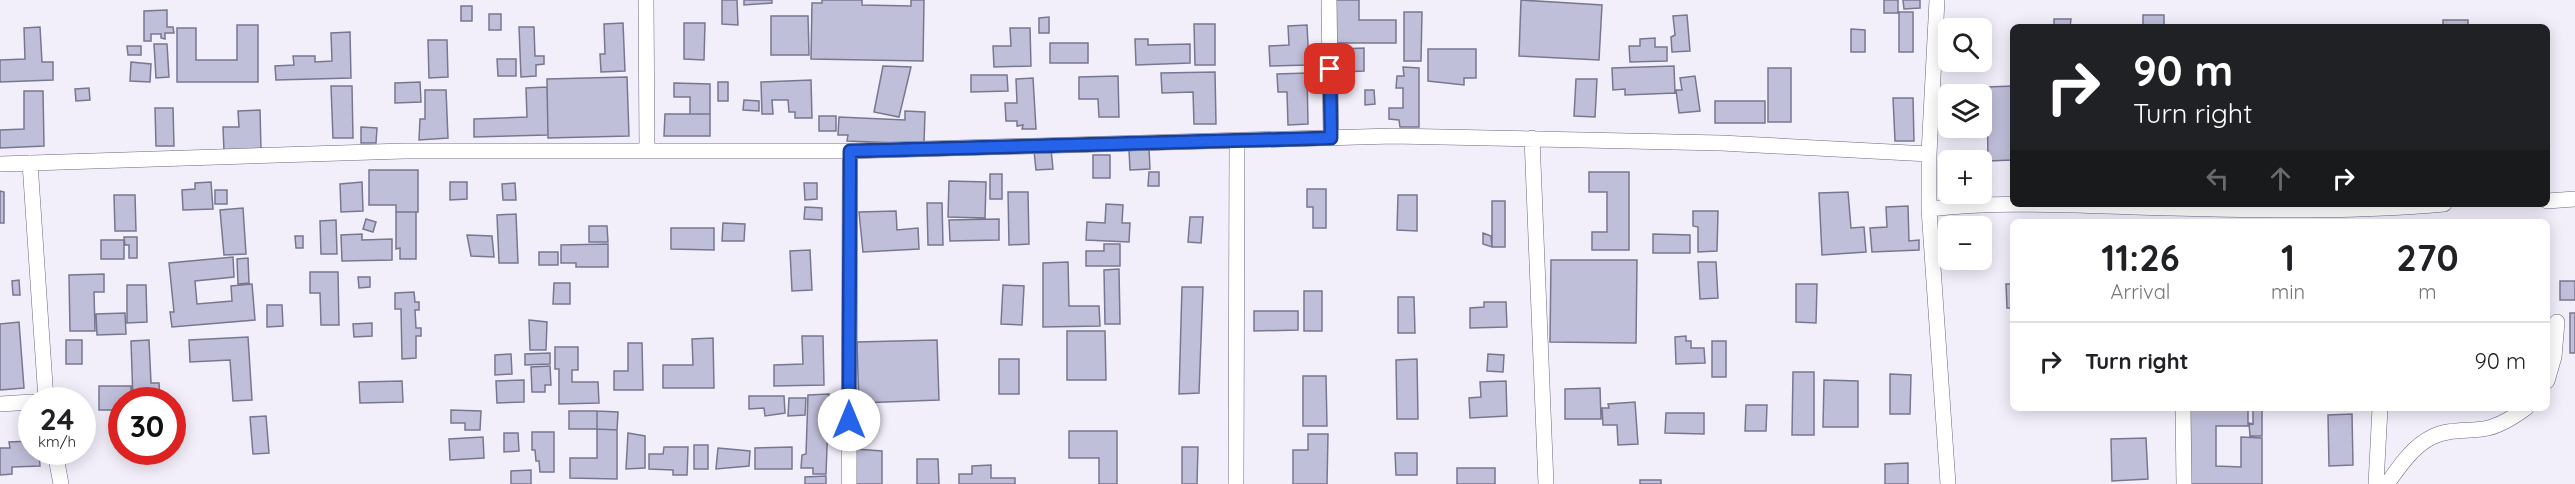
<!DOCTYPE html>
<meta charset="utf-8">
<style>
:root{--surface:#fff;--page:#f6f6f6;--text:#202124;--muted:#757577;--line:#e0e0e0}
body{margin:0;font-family:Quicksand,sans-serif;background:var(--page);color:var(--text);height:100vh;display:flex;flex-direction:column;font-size:22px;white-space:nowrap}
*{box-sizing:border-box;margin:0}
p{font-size:20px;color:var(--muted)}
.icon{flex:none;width:33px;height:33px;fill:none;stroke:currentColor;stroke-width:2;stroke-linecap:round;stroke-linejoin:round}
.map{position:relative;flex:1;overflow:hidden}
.drawer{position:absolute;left:2010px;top:219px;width:540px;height:192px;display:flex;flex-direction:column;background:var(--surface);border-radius:9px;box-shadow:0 3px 15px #0003}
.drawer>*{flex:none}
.top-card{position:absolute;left:2010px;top:24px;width:540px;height:183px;border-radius:9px;box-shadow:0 3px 15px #0003;background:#202124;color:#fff;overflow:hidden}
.controls{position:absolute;left:1938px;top:18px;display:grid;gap:12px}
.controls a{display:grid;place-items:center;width:54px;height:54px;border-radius:9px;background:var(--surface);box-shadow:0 3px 15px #0003;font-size:30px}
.speed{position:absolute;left:18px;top:387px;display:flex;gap:12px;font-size:30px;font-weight:700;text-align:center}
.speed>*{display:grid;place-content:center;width:78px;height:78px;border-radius:50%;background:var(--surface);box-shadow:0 3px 15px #0003;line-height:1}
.speed small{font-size:15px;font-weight:400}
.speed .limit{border:9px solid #d22;background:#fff;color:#111}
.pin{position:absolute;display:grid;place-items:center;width:51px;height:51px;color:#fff;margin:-26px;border-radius:12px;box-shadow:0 3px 9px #0006}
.me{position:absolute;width:66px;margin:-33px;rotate:0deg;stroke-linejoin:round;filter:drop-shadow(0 0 4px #0008)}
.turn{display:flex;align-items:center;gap:21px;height:126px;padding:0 24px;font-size:27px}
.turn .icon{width:78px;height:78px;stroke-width:2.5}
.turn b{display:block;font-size:42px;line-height:51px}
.lanes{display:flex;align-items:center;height:57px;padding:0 24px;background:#0003;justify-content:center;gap:30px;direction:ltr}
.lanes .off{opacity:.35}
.eta{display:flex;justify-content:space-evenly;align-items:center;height:102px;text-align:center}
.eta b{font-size:36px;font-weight:800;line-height:42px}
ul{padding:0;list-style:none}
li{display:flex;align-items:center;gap:18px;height:78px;padding:0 24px;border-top:2px solid var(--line)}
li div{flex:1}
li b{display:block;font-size:22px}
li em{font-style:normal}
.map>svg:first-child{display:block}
</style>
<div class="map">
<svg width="2575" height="484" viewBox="0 0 2575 484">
<rect width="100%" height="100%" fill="#f2effb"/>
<path fill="#c0bfda" stroke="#787790" stroke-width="1.5" d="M722 0H737L738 25 722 24Z
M744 0H772V3L744 5Z
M822 0H862V5L911 6V0H924L923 61 811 59 812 3H822Z
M1330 0H1359V20H1396V43H1330Z
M1521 0 1602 5 1599 60 1519 56Z
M1884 0H1898V13H1884Z
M1903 0H1920V8L1904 9Z
M461 6H472V21H461Z
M167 10V27H173L174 33H165V39L161 38V34H151V41H144V11Z
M1404 12H1422L1421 61H1404Z
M1899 12H1913V52H1899Z
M489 14H501V30H489Z
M1687 15 1690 51 1672 52 1671 37 1675 35 1673 16Z
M2143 15H2164V27H2143Z
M771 16H808L809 55H771Z
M1049 17V33H1039V18Z
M2054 19H2071L2070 27H2054Z
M2443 20H2468V27H2443Z
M623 23 625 71 601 72 600 54H605L604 24Z
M684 23H705L704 60 684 59Z
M1194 24H1215V65H1195Z
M237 25H258V82H177V28H196V60H237Z
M1307 25 1309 65 1270 66 1269 46 1289 45 1288 26Z
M40 27 42 62H53V80L0 82V60L25 59 24 28Z
M519 27H534L535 56H544V64L536 65V76L521 77Z
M1010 28H1030L1031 66 994 67 993 46H1011Z
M1851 29 1865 30V52H1851Z
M350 32 351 78 276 80 275 66 294 65 293 56H315V62L332 61 331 33Z
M1655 38V47H1667V61L1630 62 1629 46H1640V39Z
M1135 39H1148V45L1190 44V63L1136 65Z
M428 40H447L448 77 429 78Z
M1050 43H1088V63H1050Z
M154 44H167L169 77 156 78Z
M127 46H141V55H128Z
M1364 48V71L1343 72 1342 49Z
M1428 49H1476V78H1464V85L1428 81Z
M497 59H516V76H498Z
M131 62 151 64 150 82 130 81Z
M883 66 911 67 899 117 874 112Z
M1674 66 1675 93 1625 95V89L1613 90 1612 68Z
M1403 67 1419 68V127H1400L1399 120 1389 119V108H1403V88H1396L1397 76H1404Z
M1768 68H1791V122H1768Z
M1215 72 1216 124H1194L1193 92 1162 93 1161 73Z
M1307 73 1308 124 1288 125 1287 92H1278L1277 74Z
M971 75H1007L1008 91 971 92Z
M1118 76 1119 117H1099L1098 99H1079V77Z
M1695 76 1700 111 1679 113 1676 90H1682L1680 78Z
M627 77 629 136 548 138 547 79Z
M1033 78 1036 129H1022L1023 125 1017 126V121H1006L1005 103H1017L1016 79Z
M1576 79H1597L1595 117 1574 116Z
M811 80 812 118H795V112H789L788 100H772L773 114H762L761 82Z
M420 82 421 102 395 103V83Z
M718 82H728V101H718Z
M674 83 710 84V114H690V97H674Z
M331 86H352L353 138H333Z
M2013 86 2012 160 1988 161 1987 87Z
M547 87 548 135 474 137V119L527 117 526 88Z
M89 88 90 100 76 101 75 89Z
M425 90H446L448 138 419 140 420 119H425Z
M1365 90H1374L1375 104 1365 105Z
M24 91H43L44 146 0 148V130L24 129Z
M1893 98H1913L1914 141H1895Z
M744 100 759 101V111L743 110Z
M1715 101H1765V123H1715Z
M155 108H173L174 146H156Z
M260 110 261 150 224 151 223 127H239L238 111Z
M905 111 925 112 924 144 847 141 848 135H838L839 117 905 120Z
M665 114H710V136H664Z
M819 116H836V131H819Z
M361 127 377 128 376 143H361Z
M1149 148 1150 169 1130 170 1129 150Z
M1051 149 1053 169 1036 170 1034 151Z
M1093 155H1110V178H1093Z
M369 170H418V212H396V205H369Z
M1149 172H1159V186H1148Z
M1589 172H1629V250H1592V232H1607V192H1589Z
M990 174H1002V199H990Z
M949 181 986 182 985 218 948 217Z
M211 182 213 209 183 210 182 190 195 189V183Z
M362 182 363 211 341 212 340 184Z
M450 182H467V199L450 200Z
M515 183 516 200H503L502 184Z
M804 183H817V199L805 200Z
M1307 189H1326V228H1313V207H1307Z
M215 190H227V204H215Z
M0 191 4 192V223H0Z
M1008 192H1028L1029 244 1009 245Z
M1848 192 1851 228 1864 227 1866 252 1822 255 1819 193Z
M114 195H135L136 231H115Z
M1398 195H1417V231L1397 230Z
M1492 201H1505V247H1492Z
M927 203H942L943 245H928Z
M1106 204 1123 205 1122 223H1130L1129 242 1086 240 1087 222 1105 223Z
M1908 206 1909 241 1919 240V250L1872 252 1870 228 1887 227 1886 207Z
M805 207 822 208V220L804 219Z
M243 208 246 254 224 255 220 210Z
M896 211 897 230 918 228 919 249 863 252 859 212Z
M1693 211H1718L1717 251 1698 252V227L1693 226Z
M396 212H416V259H400V248L396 249Z
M516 214 518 263H499L497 215Z
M1190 217H1203L1201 243 1188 242Z
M366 219 376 222 373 232 363 229Z
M999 219V240L950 241 949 220Z
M336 220 337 254H321L320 221Z
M723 223 745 224 744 241H722Z
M589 226H607L608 242H589Z
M671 228H714V250L671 249Z
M1483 233 1491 236 1492 247 1483 244Z
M362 234V240L392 239V260L342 261 341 235Z
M1653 234 1690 235V253H1653Z
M467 235 492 236 494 257 471 256Z
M295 236H303V248H296Z
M124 237H137V258H129V245H125Z
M101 240H124V259H101Z
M608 244V267H576V263H561V245Z
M1104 244H1120V266H1086V251H1104Z
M810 250 812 290 792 291 790 251Z
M539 252H558V265H539Z
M233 257 234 277 195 281 197 304 232 301 231 286 252 284 255 320 172 327 170 312H174L169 263Z
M248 258 249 283 238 284 237 259Z
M1551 260H1637L1636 343 1550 342Z
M1068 262 1069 306H1099L1100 326 1043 327V263Z
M1698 262H1716L1718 298 1700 299Z
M1119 269 1120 324H1105L1104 270Z
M310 272H338L339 325H321L320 293H310Z
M104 274V292H94L95 331H70L69 275Z
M358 277H370V287L359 288Z
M19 280 20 295H13L12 281Z
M2560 281H2575V300H2560Z
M554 283H570V304H553Z
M1796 284H1817L1816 323 1796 322Z
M2006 284H2013V308H2007Z
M127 285H146L147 322 127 323Z
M1003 285 1024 286 1022 325 1001 324Z
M1182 287H1203L1199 393 1179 394Z
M1304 291H1322V331H1304Z
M414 292 415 302H419V310H415L416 328H421V336H416V358L402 359 401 309H395V293Z
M1398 297H1414L1415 333H1398Z
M1484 302H1506L1507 327 1470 328V308L1484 307Z
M267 305H282L283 326 267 327Z
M1254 311H1298V330L1254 331Z
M125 313 126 334 97 335 96 314Z
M2570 313H2575V353H2570Z
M529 320 547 322 546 350H530Z
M19 322 24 388 0 390V324Z
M372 323V336L354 337 353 324Z
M1067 331H1105L1106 380H1067Z
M802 336H823L824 385 774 386V365L803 364Z
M1686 336V341H1691V348H1704L1705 363 1676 364 1675 337Z
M248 337 252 400 233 401 230 360 190 362 189 340Z
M713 338 714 388H663V365H693L692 339Z
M66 340H82V364H66Z
M149 340 151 383H159L160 400H133L131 341Z
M937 340 939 400 859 403 857 342Z
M1712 341H1726V377H1712Z
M628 343H642L643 390H614V371H628Z
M555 347H578V370H572V382H598L599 403 559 404V369H555Z
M550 353V364L525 365V354Z
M511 354 512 374 495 375V355Z
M1488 354 1504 355 1503 372 1487 371Z
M999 359H1019V394H999Z
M1417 359 1418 419H1397L1396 360Z
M550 366 551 385H545V392H532L531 367Z
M1793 372H1814V435H1792Z
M1890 374 1911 375 1910 414H1890Z
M1303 376H1326L1327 426H1303Z
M524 380V402L497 403 496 381Z
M1824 380 1858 381V427H1823Z
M402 381 403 402 360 403 359 382Z
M1506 381 1507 416 1470 418 1469 398 1481 397 1480 382Z
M99 386H131V400H122V410H99Z
M1600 388 1601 419H1565V389Z
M829 394 826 474H813V468H801L802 455 806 454 808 395Z
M749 396H784L785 413 765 416 764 408 749 409Z
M789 398H806L805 415 788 416Z
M1635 402 1638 444 1618 445 1617 425H1603L1602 408H1609L1608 404Z
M1746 405H1767L1766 431H1745Z
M2190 408H2248V426H2216V466L2241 467V437L2262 438V484H2189Z
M2253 408H2262V436H2250L2249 423 2253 424Z
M451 410 481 411 480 430H465V423H451Z
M569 411H597V429H569Z
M597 411 618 412 617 430 597 429Z
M1666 413H1704V434L1665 433Z
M2352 414 2353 465 2329 466 2328 415Z
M266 416 269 453 253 454 250 417Z
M597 429 617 430V479L570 478V458H597Z
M1069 431H1117V484H1099V458H1069Z
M532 432H554V472H540L539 461H536L535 450H532Z
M504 433H518L519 451 504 452Z
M628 433 645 436V468L626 469Z
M1308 434H1328L1327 484H1293V450H1308Z
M483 437 484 458 450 460 449 439Z
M2146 438 2148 479 2112 481 2111 439Z
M32 441V452H39L40 466 12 467V474L0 475V448H10L9 442Z
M694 445H708V469H694Z
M664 447H688L687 475H673V470L649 469V454H663Z
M792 447V469H755V448Z
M1182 447H1198L1197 484H1182Z
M718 448 750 451 749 466 716 469Z
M855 449 882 451V484H855Z
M1395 453H1417V475H1396Z
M917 459H938L939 484H917Z
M1908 463V484H1885V464Z
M991 465V478H1015V484H959V474H972V466Z
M1457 468H1495V484H1457Z
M531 470V484H511V471Z
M826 476V484H805V477Z
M1640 480H1661V484H1640Z"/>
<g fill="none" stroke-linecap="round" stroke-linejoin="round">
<g stroke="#6d677f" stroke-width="16">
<path id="minor" d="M646 0 647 150
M1329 0 1331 138
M1937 0 1929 154V209L1948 484
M1532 138 1546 484
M30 163 46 400
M0 164 404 151H850L1393 136 1721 143 1929 154
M2547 201 2575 199
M1929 209C1997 201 2066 205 2134 207 2237 210 2342 213 2444 204
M2547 381 2554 357 2557 322
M0 404 32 402
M2183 408 2184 484
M55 452 61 484
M849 484 850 151
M1236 484 1237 140
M2376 484 2380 408
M2387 484C2399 467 2413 446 2432 437 2450 428 2470 432 2488 428 2501 425 2515 416 2526 408"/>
</g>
<use href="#minor" stroke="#fff" stroke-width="15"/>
</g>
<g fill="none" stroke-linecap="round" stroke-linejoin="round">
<g stroke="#184099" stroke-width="15">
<path id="route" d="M849 420 850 151 1331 138 1330 69"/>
</g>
<use href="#route" stroke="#2563eb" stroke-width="10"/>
</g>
</svg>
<div class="controls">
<a><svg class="icon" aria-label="search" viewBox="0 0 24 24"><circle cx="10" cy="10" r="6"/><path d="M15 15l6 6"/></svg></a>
<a><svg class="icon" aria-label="layers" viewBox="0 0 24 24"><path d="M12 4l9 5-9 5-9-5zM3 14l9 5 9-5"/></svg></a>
<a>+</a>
<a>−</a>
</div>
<div class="speed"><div>24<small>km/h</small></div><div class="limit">30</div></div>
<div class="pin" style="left:1330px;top:69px;background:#d93025"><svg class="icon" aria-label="arrive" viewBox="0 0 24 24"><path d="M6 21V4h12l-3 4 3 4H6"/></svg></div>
<svg class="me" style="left:849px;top:420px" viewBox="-20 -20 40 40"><circle r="19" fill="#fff"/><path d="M0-13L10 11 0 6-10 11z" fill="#2563eb"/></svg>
<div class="top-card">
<div class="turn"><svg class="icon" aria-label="right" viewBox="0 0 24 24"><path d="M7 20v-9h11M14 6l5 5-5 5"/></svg><div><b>90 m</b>Turn right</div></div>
<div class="lanes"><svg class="icon off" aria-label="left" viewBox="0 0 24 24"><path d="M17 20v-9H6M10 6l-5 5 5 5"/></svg><svg class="icon off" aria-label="ahead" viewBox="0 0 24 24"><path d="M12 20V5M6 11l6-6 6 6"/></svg><svg class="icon" aria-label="right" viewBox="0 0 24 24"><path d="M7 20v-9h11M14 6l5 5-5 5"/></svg></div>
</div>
<section class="drawer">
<div class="eta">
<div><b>11:26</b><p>Arrival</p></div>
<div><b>1</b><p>min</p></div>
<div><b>270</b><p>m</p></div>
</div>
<ul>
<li><svg class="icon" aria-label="right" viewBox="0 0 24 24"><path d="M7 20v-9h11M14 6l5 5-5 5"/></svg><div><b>Turn right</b></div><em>90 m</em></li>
</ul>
</section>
</div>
